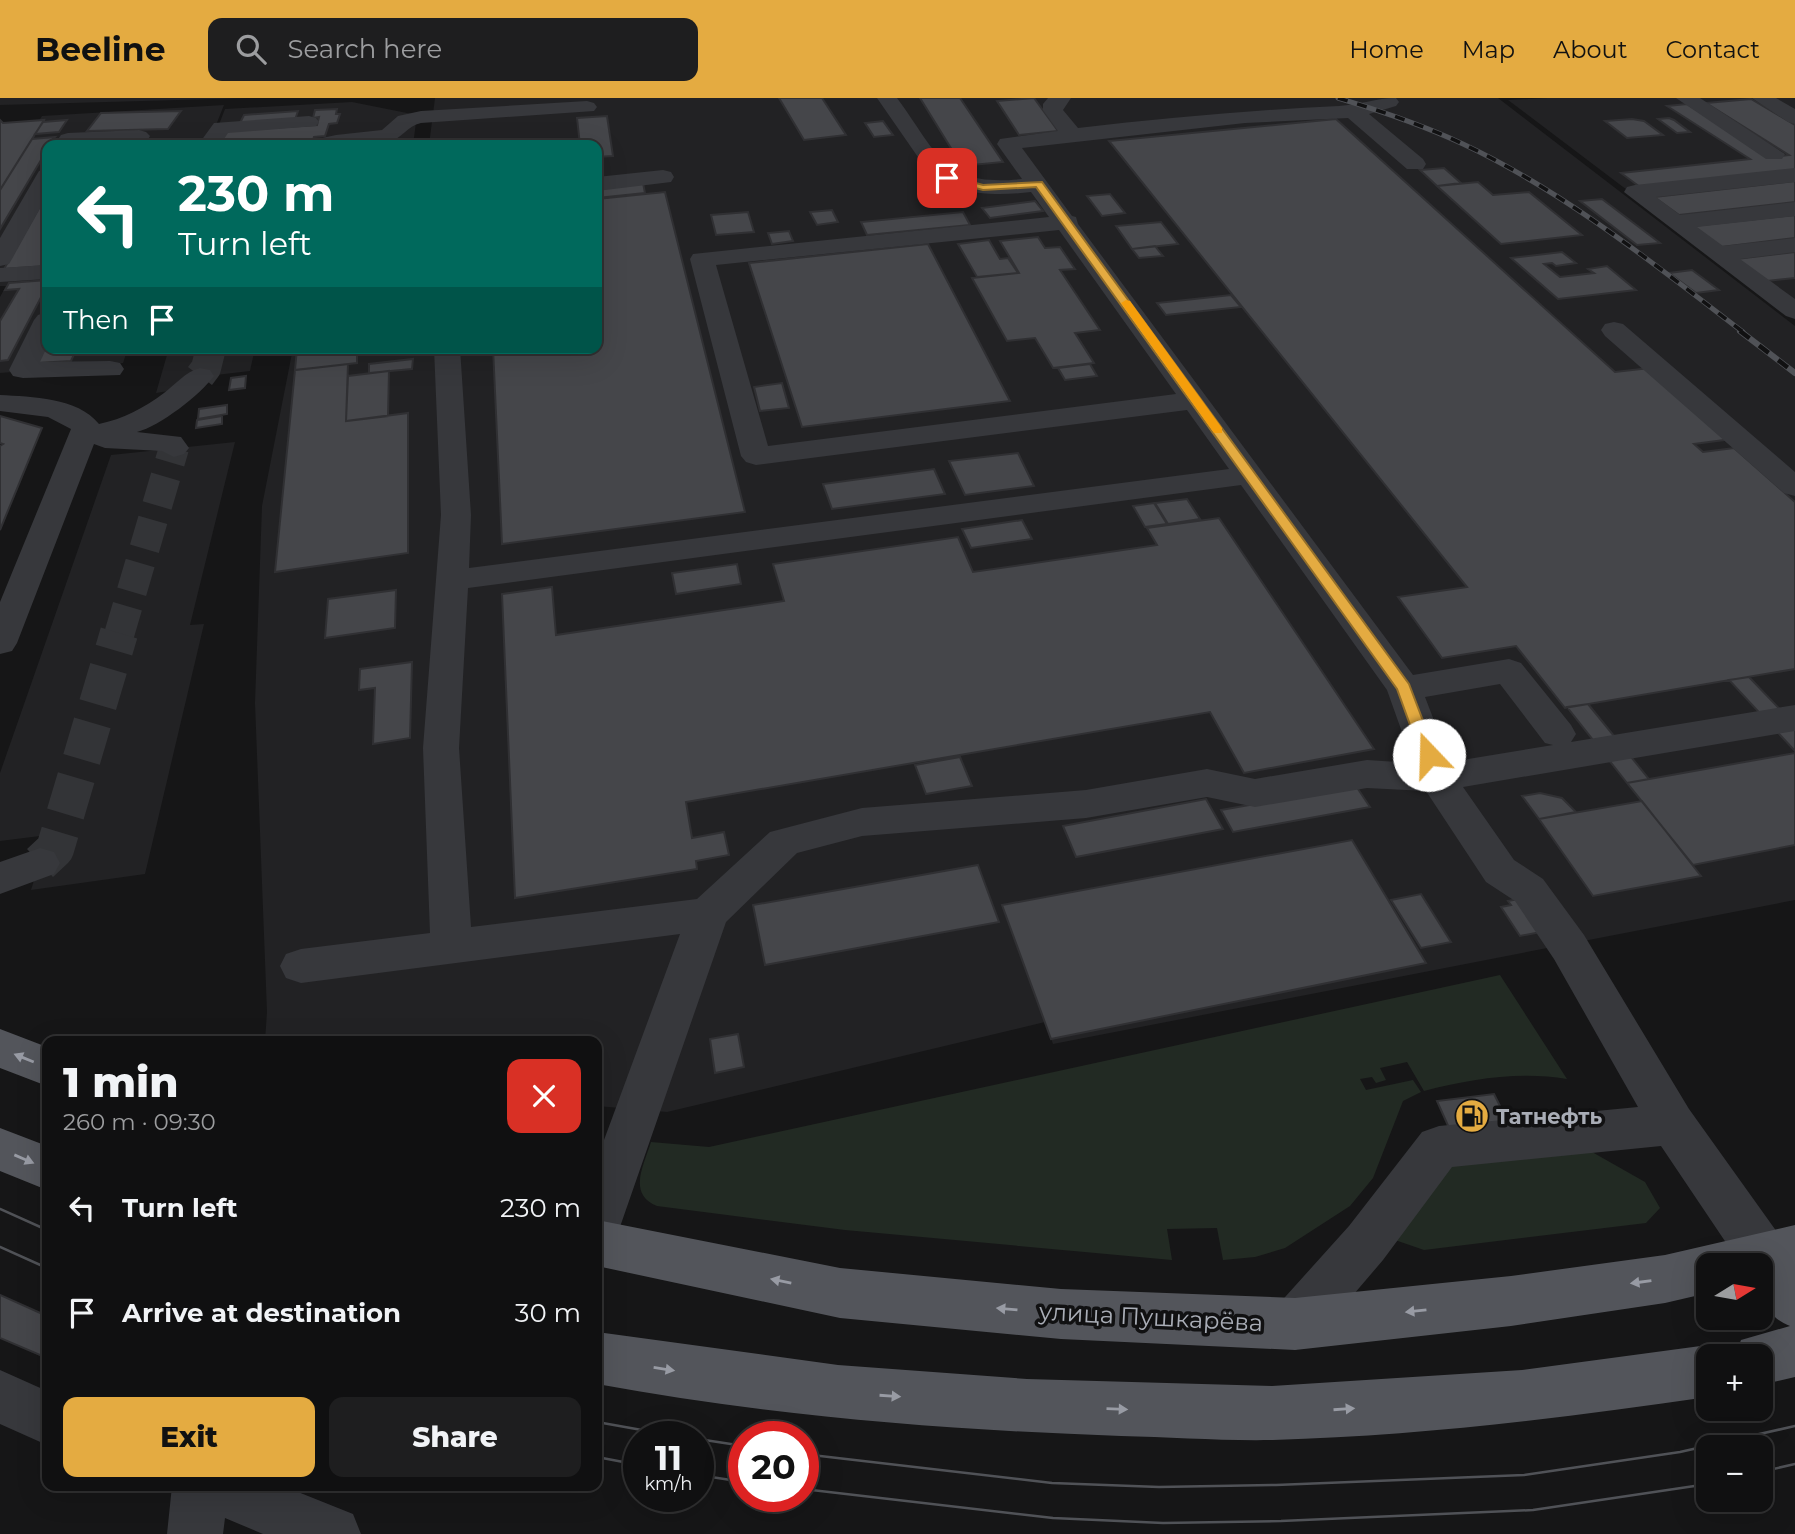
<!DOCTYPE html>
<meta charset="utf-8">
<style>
:root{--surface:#101011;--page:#1e1e1f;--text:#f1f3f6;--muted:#9c9d9f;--line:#303031;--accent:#e4ab41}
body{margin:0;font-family:Montserrat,sans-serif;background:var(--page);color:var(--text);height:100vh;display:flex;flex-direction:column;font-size:26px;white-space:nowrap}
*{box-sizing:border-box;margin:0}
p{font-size:23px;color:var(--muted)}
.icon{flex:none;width:38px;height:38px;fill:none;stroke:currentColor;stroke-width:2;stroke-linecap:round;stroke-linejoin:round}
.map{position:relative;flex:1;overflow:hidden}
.drawer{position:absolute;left:42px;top:938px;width:560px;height:455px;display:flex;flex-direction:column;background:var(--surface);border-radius:14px;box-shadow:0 7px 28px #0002,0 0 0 2px var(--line)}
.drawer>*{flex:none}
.banner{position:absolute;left:42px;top:42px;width:560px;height:214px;border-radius:14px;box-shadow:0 7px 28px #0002,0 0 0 2px var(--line);background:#00695c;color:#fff;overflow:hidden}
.needle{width:46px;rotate:79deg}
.tools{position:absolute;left:1696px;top:1155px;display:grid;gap:14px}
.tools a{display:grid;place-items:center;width:77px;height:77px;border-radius:14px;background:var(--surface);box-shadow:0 7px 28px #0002,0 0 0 2px var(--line);font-size:35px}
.speed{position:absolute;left:623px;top:1323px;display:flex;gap:14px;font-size:35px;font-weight:700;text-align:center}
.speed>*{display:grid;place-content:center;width:91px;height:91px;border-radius:50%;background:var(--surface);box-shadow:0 7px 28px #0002,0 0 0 2px var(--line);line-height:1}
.speed small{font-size:18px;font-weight:400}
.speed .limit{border:10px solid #d22;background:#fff;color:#111}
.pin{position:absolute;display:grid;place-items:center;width:60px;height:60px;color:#fff;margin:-30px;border-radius:14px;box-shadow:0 4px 10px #0006}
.me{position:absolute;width:77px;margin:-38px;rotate:339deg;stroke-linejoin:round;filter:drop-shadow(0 0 5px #0008)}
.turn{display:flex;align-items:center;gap:24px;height:147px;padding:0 21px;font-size:32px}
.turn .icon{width:91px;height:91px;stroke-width:2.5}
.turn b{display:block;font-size:49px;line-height:60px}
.then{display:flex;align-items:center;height:66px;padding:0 21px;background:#0003;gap:14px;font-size:26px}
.round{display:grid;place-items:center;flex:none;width:74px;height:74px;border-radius:14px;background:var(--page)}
.summary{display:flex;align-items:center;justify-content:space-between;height:119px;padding:0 21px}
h1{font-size:42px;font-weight:800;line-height:52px}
.primary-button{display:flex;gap:14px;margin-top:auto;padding:14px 21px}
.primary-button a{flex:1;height:80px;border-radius:14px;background:var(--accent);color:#111;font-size:28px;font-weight:800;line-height:80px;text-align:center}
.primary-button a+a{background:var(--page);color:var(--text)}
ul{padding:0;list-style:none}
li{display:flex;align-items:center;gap:21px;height:105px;padding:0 21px}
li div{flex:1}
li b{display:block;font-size:26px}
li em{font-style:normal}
header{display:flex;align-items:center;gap:42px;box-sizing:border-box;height:98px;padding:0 35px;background:var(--accent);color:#111}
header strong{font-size:33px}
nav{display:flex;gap:38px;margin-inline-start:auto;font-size:24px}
.search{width:490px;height:63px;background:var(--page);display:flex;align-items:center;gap:18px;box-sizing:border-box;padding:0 24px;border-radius:14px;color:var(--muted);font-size:26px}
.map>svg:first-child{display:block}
</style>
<header>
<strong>Beeline</strong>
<div class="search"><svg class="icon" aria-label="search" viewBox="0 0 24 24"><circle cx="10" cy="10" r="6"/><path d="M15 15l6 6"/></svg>Search here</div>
<nav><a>Home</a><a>Map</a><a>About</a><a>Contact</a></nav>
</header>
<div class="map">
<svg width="1795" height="1436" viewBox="0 0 1795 1436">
<rect width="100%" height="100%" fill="#161617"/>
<path fill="#222224" d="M0 0H250L0 7Z
M435 0H1498L1795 228V802L1053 946 1045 924 667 1014 597 1008V943H265L267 914 255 605 262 408 293 250H597V47H429Z
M1548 0H1795V219L1508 2Z
M352 4 417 17 413 47H211L225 11Z
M224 7 208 47H47V250H128L123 265 0 275V199L6 188H0V83L42 18Z
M169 250H255L250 273 190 280 175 292 156 295Z
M235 344 190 527 204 526 145 776 31 792 48 737 0 743V675L111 357Z"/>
<path fill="#222a23" d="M1500 877 1567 981C1520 973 1470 981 1424 993L1407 964 1380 970 1386 982 1376 985 1372 979 1360 981 1366 992 1413 982 1421 994 1403 1003 1373 1080 1350 1108 1285 1150 1255 1159 1223 1162 1217 1130 1167 1131 1172 1162 845 1132 657 1108C627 1096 644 1067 651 1044L709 1049Z
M1585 1050 1645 1084 1660 1110 1646 1125 1424 1152 1395 1142 1446 1062Z"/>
<path fill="#45464a" stroke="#303033" stroke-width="2" d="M779 0H822L846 37 804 42Z
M920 0H960L1003 64 962 68Z
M1034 0 1058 33 1019 37 997 3Z
M1751 1 1795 27V72L1640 89 1621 75 1750 61 1667 8 1687 6 1771 59 1789 57 1706 5Z
M337 11 336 16H340L337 25 329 26 325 38 314 39 312 45 219 47 225 33 317 27 319 19 313 20 315 12Z
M181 13 168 31 87 33 101 15Z
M298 13 295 22 240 25 244 17Z
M607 18 613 58 597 59V47H580L577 20Z
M1669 20 1674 22 1690 34 1677 35 1658 21Z
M1336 21 1615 274 1650 270 1732 341 1694 346 1703 354 1734 350 1795 404V571L1565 610 1516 548 1442 560 1398 499 1467 489 1109 43Z
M1632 21 1644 23 1663 37 1627 40 1605 23Z
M0 22 3 25 44 22 0 92Z
M67 22 59 34 35 36 43 24Z
M883 23 893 37 874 39 865 25Z
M55 39 47 47V52L0 131V92L32 41Z
M1444 70 1461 85 1437 88 1420 72Z
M1795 83V104L1679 117 1654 99Z
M1478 84 1493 97 1529 94 1582 137 1501 146 1437 88Z
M643 85 645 95 597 100V89Z
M665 94 745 414 502 446 493 250H597V101Z
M47 96V168L4 171Z
M1110 96 1125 115 1102 118 1087 98Z
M1602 101 1660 145 1637 147 1580 103Z
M1035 103 1043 113 990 120 982 110Z
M832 112 838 124 817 127 810 114Z
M748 114 754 134 716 137 711 117Z
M963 114 970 127 867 137 861 124Z
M1795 117V140L1721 149 1693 128Z
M1161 124 1178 146 1132 151 1116 128Z
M789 133 793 143 772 146 768 135Z
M1038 139 1045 150 1060 149 1075 171 1060 172 1100 232 1075 235 1094 265 1053 270 1035 240 1007 243 972 180 1019 175 1000 143Z
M989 142 1000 161 1008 160 1018 175 977 179 958 146Z
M928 146 1010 303 802 329 749 165Z
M1155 148 1163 158 1139 160 1132 151Z
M1562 154 1576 165 1556 168 1552 165 1544 166 1560 179 1594 175 1588 171 1607 168 1636 192 1558 201 1511 160Z
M1795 154V180L1767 183 1736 161Z
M1692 172 1719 192 1696 195 1669 175Z
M47 182V188L8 262 0 263V223L19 191 5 192 9 185Z
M1231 197 1241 209 1166 217 1157 205Z
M47 245V250H77L71 263 37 265Z
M297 250H395L357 255V265L295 272Z
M413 261 412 271 369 275V266Z
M348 266 346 323 408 315V455L275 474 295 272Z
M1090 266 1097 278 1065 282 1058 270Z
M389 273 388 318 346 323 348 278Z
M246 278 245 290 229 292 231 280Z
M782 285 789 310 760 313 754 289Z
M227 307V316L198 321 199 311Z
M0 318 42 330 0 432V348L3 346 0 345Z
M222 318V326L196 330 197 322Z
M1018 355 1034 388 965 397 949 363Z
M934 371 945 396 832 411 823 386Z
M1187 401 1200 421 1168 426 1155 405Z
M1154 405 1167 426 1145 429 1133 408Z
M1219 420 1374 651 1244 675 1210 614 686 704 692 740 724 734 729 757 696 763 697 771 515 800 502 496 552 489 556 537 784 503 773 466 958 439 973 474 1157 447 1147 430Z
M1022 422 1032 441 971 450 962 431Z
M737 466 741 486 676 496 672 475Z
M396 492 395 530 325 540 328 501Z
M412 564 410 640 373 646 375 590 359 592 360 571Z
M1749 579 1795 627V653L1729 582Z
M1588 606 1649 681 1627 685 1567 609Z
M1795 655V747L1693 767 1627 685Z
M960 659 972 688 926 696 915 667Z
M1356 688 1370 709 1233 734 1221 712Z
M1540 695 1562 700 1576 714 1539 721 1522 698Z
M1206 701 1223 731 1076 759 1063 728Z
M1642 703 1701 778 1593 798 1539 721Z
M1352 742 1426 865 1051 941 1002 807Z
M978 767 999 824 765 867 753 807Z
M1421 796 1451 844 1421 850 1391 802Z
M1523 800 1546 833 1520 838 1501 809 1511 807 1508 803Z
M738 936 744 969 715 975 710 941Z
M1494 996 1513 1034 1454 1041 1437 1003Z
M0 1197 47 1218V1260L0 1240Z"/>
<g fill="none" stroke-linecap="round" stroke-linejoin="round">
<path stroke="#333437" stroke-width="30" stroke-dasharray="30 15" stroke-linecap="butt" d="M200 278 206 270 211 250
M119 537 174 350"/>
<path stroke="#333437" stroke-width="38" stroke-dasharray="38 19" stroke-linecap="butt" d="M40 765 55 751 119 535"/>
<path fill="#37383c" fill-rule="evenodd" d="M877 0H897C939 57 943 89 1022 81L997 46 1000 41 1058 33 1043 12V6L1048 0H1071L1063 12 1078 30C1165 20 1251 12 1339 8 1358 7 1377 0 1396 0L1399 4 1396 8 1369 16 1423 61 1426 66 1423 71H1407L1348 20 1245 25 1022 50 1072 118 1076 119 1078 126 1413 577 1509 561 1521 565 1571 627 1576 636 1571 644 1795 607V633L1463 689 1514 762 1543 781 1584 837 1689 1011 1782 1141 1789 1158 1782 1175 1764 1182 1760 1180V1167H1741L1661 1048 1452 1069 1383 1162 1313 1244 1295 1252 1277 1244 1269 1226 1277 1208 1349 1128 1422 1034 1439 1028 1638 1009 1554 861 1515 803 1486 784 1426 693 1367 690 1255 709 1207 699 1086 720 862 738 797 755 726 824 621 1126 614 1142 597 1149V1061L680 836 301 885 286 880 280 868 286 856 301 851 430 835 423 650 441 417 434 250H460L471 417 469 470 1229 371 1187 312 756 367 746 364 741 358 690 161 693 156 1049 119 1031 94C995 98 959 98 929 75ZM1059 132 1176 296 768 348 716 167ZM1241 387 1387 592 1413 665 1367 662 1255 681 1207 671 1086 692 862 710 770 734 697 801 471 829 459 650 468 490ZM1500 586 1545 645 1553 647 1450 664 1425 599Z
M1676 0H1700L1785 56 1782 61H1766Z
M1752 0H1776L1795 11V26L1788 24Z
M587 3 594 5 597 9 594 13 421 25C407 28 402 41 388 44L310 47 313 42 336 37 382 32 398 18 421 13Z
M309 18 316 20 319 24 316 28 228 35 220 47H198L214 25Z
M139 32 146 34 150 38 145 47H123L124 45 54 47 61 37 68 35Z
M1795 70V84L1656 99 1680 117 1795 104V118L1697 129 1723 148 1795 140V154L1740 161 1795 201V221L1786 218 1624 94 1627 89 1635 87Z
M47 71V98L12 161 9 166 0 168V140L36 78 39 73Z
M663 72 671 74 674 79 671 84 597 93V79Z
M47 167V181L0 184V170Z
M47 214V249L40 264 110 263 120 265 124 271 120 277 23 280 13 278 9 272 34 222 38 217Z
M1614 224 1623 226 1795 374V398L1784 395 1605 238 1601 232 1605 226Z
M200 270 210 272 214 278C200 297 160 328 137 334L181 339 189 350 184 356 174 359 162 353 105 350 94 346 17 545 12 553 0 556V504L71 331 48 319 0 313V297C32 299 77 299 99 326 123 321 144 310 164 295 176 286 185 274 200 270Z
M40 750 54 754 60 765 54 776 0 796V764Z
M0 1272 47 1293V1347L0 1326Z
M172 1388H283L353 1416 361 1436H263L225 1420 223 1436H167Z"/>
<path fill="#53555b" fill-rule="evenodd" d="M0 931 47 949V988L0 970Z
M0 1030 47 1048V1092L0 1073Z
M597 1122 840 1170 1061 1191 1295 1200 1511 1178 1665 1157 1795 1127V1279L1760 1287V1258H1735L1741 1242 1790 1228C1762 1217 1760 1194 1760 1167H1708V1195L1665 1205 1511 1228 1295 1252 1061 1241 840 1220 597 1168Z
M597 1234 838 1267 1027 1281 1272 1288 1522 1272 1708 1247 1727 1254 1728 1258H1708V1299C1564 1320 1419 1338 1273 1342 1222 1343 1171 1339 1121 1338 946 1332 770 1318 597 1286Z"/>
<path stroke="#505257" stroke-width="2.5" d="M0 1111 47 1132
M0 1149 47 1170
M597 1324 681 1339
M698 1341 744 1348
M803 1356 1052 1385 1159 1389 1276 1387 1524 1377 1680 1354 1795 1328
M597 1359 639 1367
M1760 1374 1795 1366
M698 1377 744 1384
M803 1391 1053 1420 1163 1425 1281 1423 1533 1412 1708 1386"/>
<g stroke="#505257" stroke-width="5">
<path id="rail-far1" d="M1338 0C1381 13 1423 27 1463 46 1565 94 1654 166 1743 234"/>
</g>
<g stroke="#505257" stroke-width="6">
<path id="rail" d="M1740 233 1795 275"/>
</g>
<use href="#rail-far1" stroke="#111112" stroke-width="3.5" stroke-dasharray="10" stroke-linecap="butt"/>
<use href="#rail" stroke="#111112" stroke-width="4.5" stroke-dasharray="12" stroke-linecap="butt"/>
</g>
<defs><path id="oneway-solid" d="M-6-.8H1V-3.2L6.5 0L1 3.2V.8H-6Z" transform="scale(1.75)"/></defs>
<g fill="#989ba4">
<use href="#oneway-solid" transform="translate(24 960) rotate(-158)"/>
<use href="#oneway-solid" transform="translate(24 1061) rotate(23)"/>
<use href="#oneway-solid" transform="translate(781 1183) rotate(-169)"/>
<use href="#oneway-solid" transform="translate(1641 1184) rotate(172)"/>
<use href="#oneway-solid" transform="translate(1007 1211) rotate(-175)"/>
<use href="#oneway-solid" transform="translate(1416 1213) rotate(174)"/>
<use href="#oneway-solid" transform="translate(664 1271) rotate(9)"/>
<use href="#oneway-solid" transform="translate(890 1298) rotate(4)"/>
<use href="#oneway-solid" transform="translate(1117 1311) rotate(2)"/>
<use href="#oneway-solid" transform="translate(1344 1311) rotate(-4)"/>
</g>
<path fill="#e4ab41" stroke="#946f2a" stroke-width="2" d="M947 77 983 87 1042 84 1409 586 1436 657 1434 661H1423L1421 657 1397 591 1036 89 983 92 944 82V78Z"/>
<path fill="#f59e0b" d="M1126 202 1130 203 1222 330V335H1214L1121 205Z"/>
<defs>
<g id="fuel-disc" transform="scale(1.75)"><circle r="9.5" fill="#e4ab41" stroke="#111112"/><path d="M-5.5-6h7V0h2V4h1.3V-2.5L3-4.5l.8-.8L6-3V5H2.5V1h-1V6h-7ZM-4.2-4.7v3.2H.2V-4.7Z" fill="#111"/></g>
</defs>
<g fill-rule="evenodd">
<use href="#fuel-disc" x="1472" y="1018"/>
</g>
<g text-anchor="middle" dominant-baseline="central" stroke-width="7" stroke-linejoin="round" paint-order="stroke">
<g font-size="21" font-weight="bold" fill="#a9adb6" stroke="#111112" text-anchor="start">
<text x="1496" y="1018">Татнефть</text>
</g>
<g font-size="24" fill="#a9adb6" stroke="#111112">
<text transform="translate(1151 1219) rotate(3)">улица Пушкарёва</text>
</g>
</g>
</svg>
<div class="tools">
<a><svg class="needle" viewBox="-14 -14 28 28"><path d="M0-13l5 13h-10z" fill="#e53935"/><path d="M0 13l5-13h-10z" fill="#9c9d9f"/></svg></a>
<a>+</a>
<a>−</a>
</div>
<div class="speed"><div>11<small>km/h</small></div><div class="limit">20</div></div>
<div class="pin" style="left:947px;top:80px;background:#d93025"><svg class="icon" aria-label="arrive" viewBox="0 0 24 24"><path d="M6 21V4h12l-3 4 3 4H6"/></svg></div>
<svg class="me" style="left:1429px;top:657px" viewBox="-20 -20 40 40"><circle r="19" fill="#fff"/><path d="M0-13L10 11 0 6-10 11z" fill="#e4ab41"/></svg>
<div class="banner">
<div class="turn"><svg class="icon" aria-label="left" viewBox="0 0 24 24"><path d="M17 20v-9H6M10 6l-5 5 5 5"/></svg><div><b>230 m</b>Turn left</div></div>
<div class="then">Then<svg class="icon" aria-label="arrive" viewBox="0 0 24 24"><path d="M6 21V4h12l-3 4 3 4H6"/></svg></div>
</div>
<section class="drawer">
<div class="summary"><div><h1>1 min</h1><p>260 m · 09:30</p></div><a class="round" style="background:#d93025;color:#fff"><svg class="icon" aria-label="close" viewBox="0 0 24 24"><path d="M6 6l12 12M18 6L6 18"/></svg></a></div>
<ul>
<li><svg class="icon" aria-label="left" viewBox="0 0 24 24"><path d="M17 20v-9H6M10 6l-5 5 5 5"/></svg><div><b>Turn left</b></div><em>230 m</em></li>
<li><svg class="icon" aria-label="arrive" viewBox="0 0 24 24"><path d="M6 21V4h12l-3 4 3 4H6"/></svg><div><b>Arrive at destination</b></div><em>30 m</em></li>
</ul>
<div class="primary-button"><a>Exit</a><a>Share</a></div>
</section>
</div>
